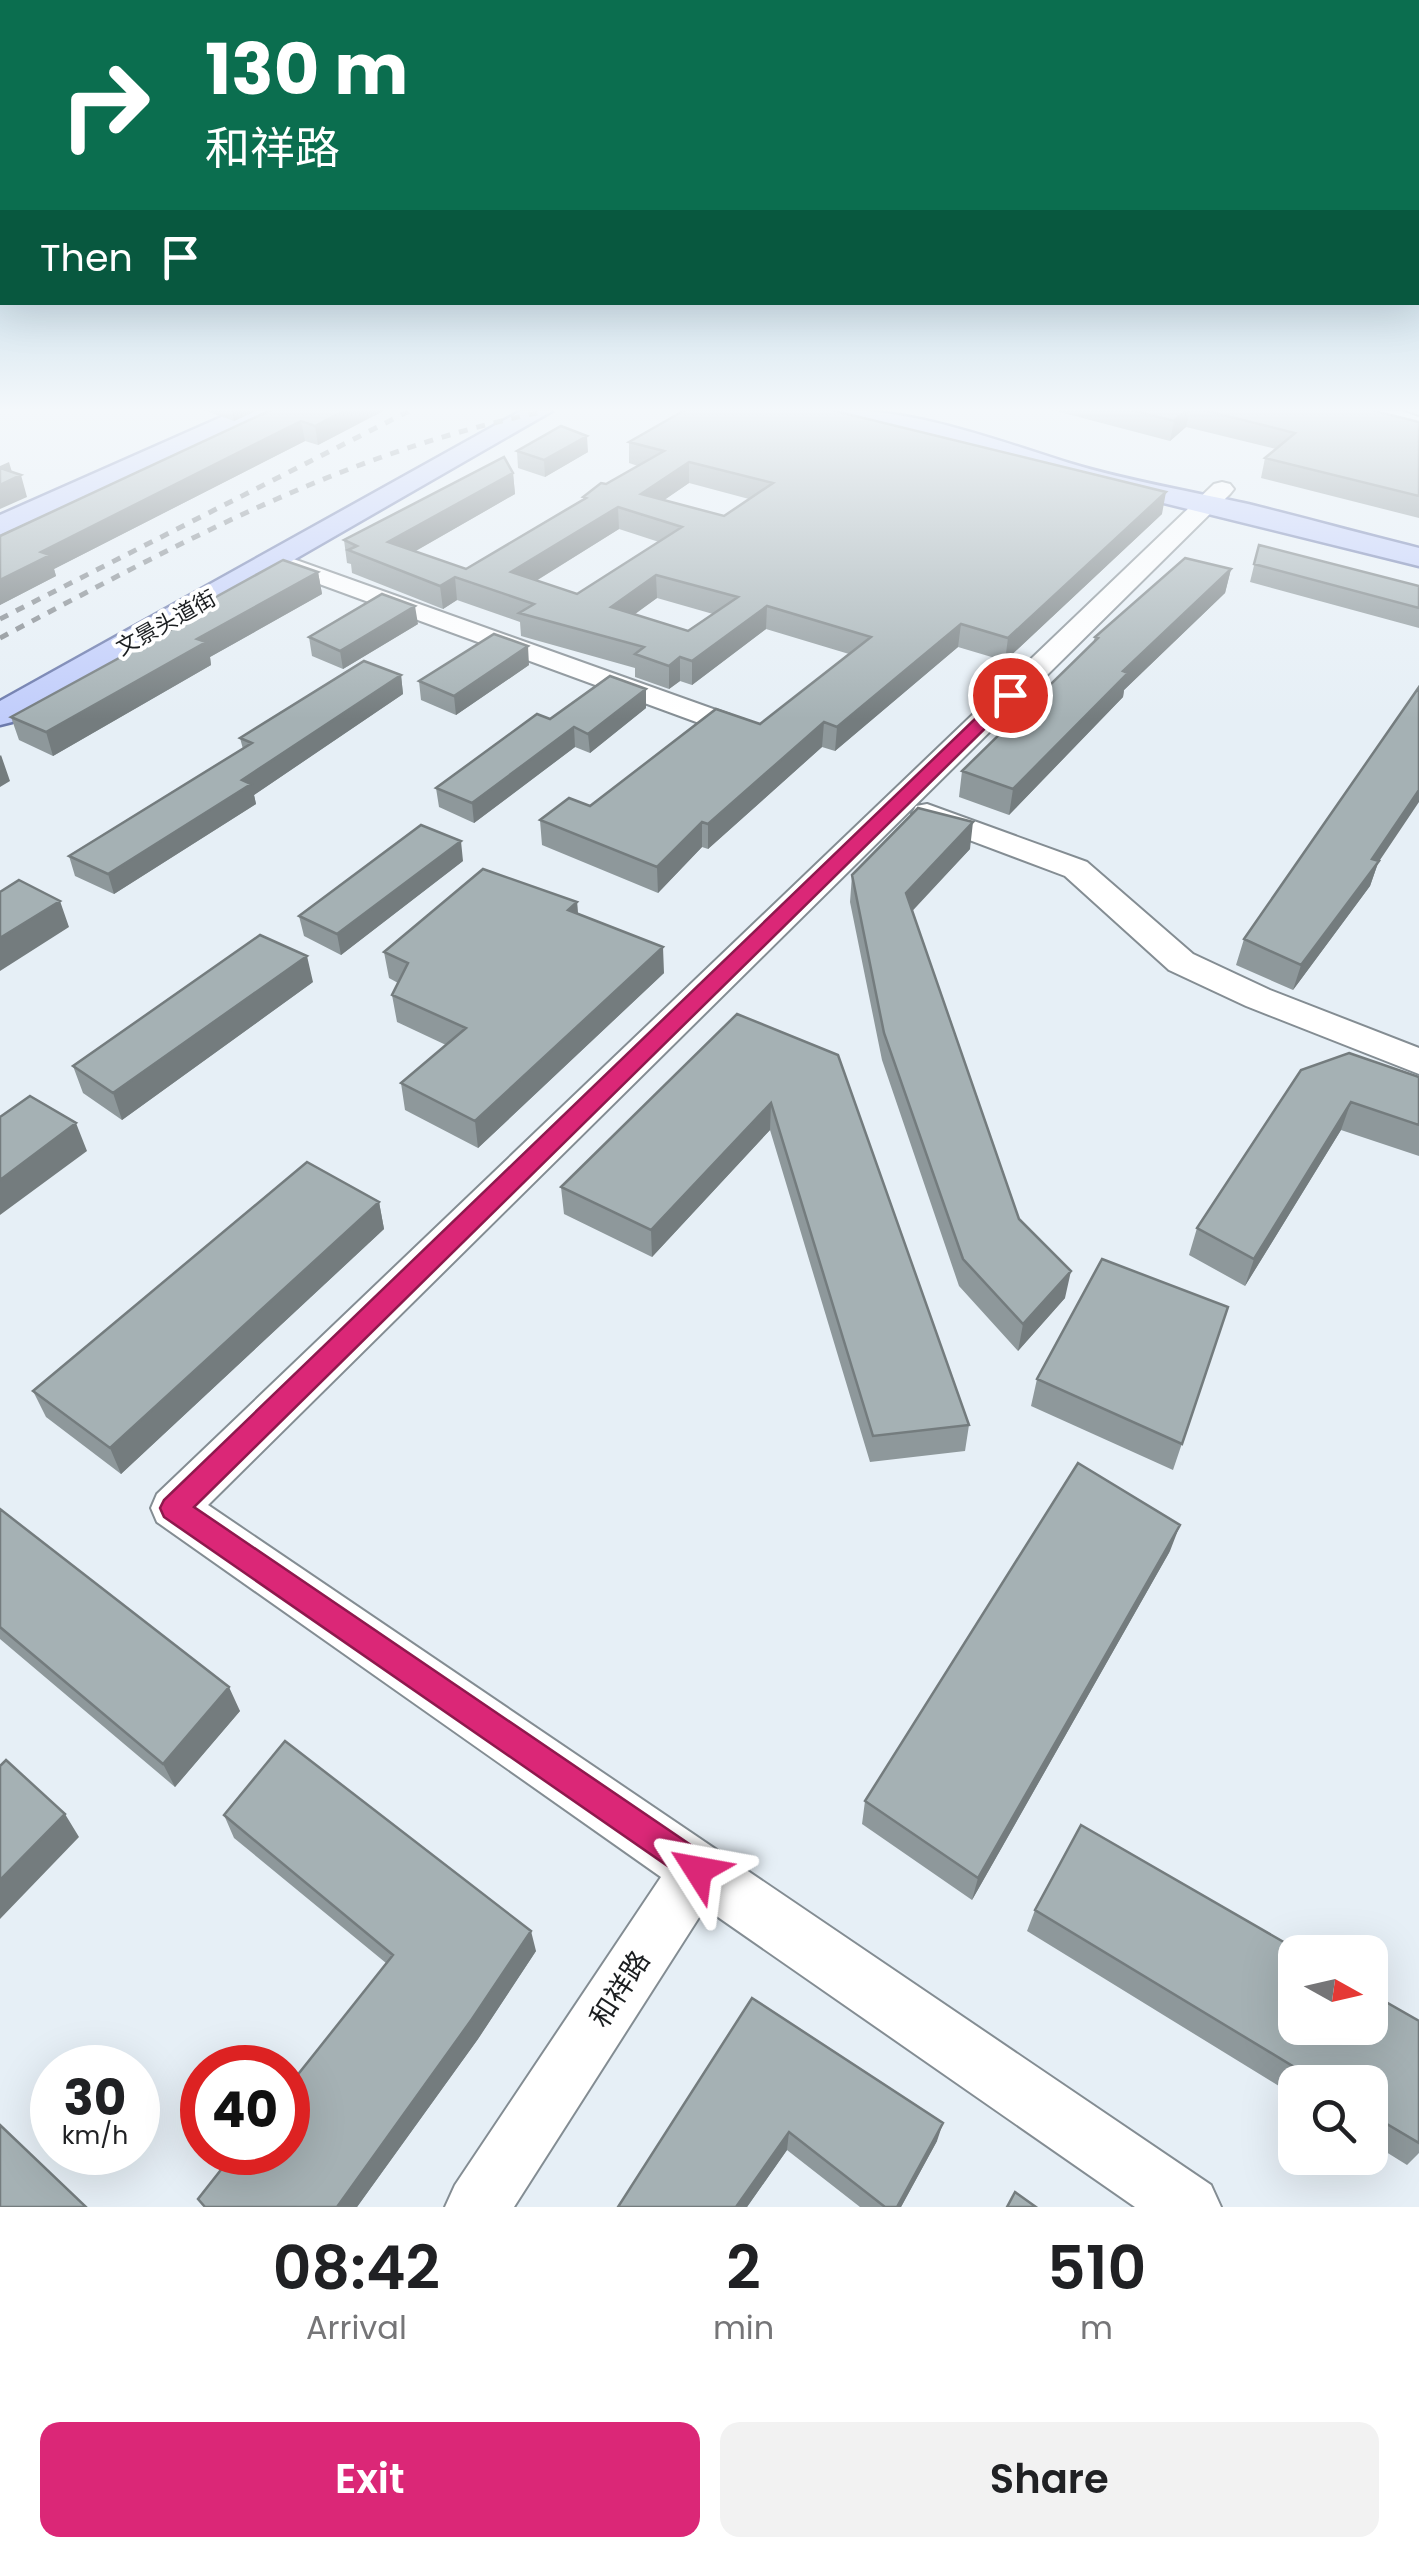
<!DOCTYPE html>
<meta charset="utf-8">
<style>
:root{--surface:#fff;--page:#f2f2f2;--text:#202124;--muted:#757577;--accent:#db2777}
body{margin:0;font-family:Poppins,"Noto Sans SC",sans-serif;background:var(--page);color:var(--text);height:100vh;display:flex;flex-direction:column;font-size:38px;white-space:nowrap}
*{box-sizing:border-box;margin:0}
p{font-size:32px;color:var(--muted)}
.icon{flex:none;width:55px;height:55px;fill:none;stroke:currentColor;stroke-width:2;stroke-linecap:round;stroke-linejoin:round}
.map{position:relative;height:2207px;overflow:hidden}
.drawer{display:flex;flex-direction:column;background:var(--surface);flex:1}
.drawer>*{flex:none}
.banner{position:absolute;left:0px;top:0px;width:1420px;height:305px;box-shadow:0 10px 40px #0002;background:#0b6e4f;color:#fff;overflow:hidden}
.needle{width:65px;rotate:98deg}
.tools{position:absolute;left:1278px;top:1935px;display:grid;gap:20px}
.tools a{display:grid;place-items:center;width:110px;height:110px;border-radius:20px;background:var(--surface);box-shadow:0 10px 40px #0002;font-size:50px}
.speed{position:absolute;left:30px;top:2045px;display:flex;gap:20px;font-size:50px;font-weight:700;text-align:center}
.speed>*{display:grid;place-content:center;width:130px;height:130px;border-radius:50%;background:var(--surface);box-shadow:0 10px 40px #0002;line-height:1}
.speed small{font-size:25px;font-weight:400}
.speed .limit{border:15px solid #d22;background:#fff;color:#111}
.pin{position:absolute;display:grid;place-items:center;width:85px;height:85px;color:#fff;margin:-42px;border:5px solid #fff;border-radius:50%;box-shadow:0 2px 10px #0007}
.me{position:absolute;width:110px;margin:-55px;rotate:304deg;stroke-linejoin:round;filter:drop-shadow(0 0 8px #0008)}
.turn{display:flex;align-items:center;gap:35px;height:210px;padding:0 40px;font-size:45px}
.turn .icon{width:130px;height:130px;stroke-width:2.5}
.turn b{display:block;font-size:70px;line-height:85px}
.then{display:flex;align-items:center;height:95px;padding:0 40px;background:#0003;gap:20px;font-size:38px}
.eta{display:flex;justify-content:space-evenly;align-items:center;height:170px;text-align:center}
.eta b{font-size:60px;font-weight:600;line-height:70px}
.button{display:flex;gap:20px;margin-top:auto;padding:20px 40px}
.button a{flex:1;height:115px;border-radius:20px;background:var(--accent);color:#fff;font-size:40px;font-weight:600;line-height:115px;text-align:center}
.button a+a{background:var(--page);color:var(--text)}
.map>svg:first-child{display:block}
</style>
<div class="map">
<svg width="1419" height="2207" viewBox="0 0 1419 2207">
<rect width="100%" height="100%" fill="#e6eff6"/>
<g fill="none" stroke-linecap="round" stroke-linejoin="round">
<g stroke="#848d93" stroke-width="4">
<path id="minor" d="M1372 411H1401L1419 417V431L1374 416Z
M1222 482 1230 484 1234 489 1230 494 208 1505 1211 2185 1221 2207H1135L705 1908 514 2207H445L455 2185 661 1877 157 1522 151 1508 157 1494 1214 484Z
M271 551 730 715 734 721 730 727H710L262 563 259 558Z
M927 804 1087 862 1193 954 1270 990 1419 1048V1074L1246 1006 1169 970 1065 876 916 820 912 813 916 806Z"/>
</g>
<g stroke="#6c7aac" stroke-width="5">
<path id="major" d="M235 411H268L264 416 0 535V515Z
M521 411H552L12 722 0 725V701Z
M831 411C907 406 996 440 1069 463 1128 481 1189 491 1248 504 1305 518 1362 534 1419 548V566L1050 475 1005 458 835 416Z"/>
</g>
<use href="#minor" fill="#fff" fill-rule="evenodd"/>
<use href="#major" fill="#c1cdfb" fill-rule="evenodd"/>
<path stroke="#7f858a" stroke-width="5" stroke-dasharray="9 9" stroke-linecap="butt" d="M0 619 409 411
M0 638C180 543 344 452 546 411"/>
</g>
<path fill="#8e989b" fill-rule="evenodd" d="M203 410H258L234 421Z
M271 410H385L318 445 305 441 54 569 56 576 0 605V536Z
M1052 410H1378V412L1419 422V518L1261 478 1265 458 1276 449 1186 427 1170 441Z
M629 442 1162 514 1005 661 958 647 835 751 822 747 708 849 702 847 658 893 542 845 540 820 590 806 760 724 849 654 766 629 692 685 680 681 669 689 635 677V668L521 636 520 622 457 600 443 609 352 573 351 564 347 563 344 540 513 473 515 494 414 552 466 569 583 500V497L638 466 629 463ZM689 483 749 499 724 516 664 500ZM619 529 659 542 577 594 536 581ZM657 598 713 614 688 631 634 614Z
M517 451 588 452 545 477 518 468Z
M1259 545 1419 586V628L1250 582Z
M1231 569 1225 593 1124 690 1123 697 1009 815 959 797 962 771 1093 643 1095 637Z
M318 572 322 594 210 657 211 665 53 756 19 740 11 717 197 615 196 608Z
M418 624 343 669 312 656 309 637Z
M529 665 456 715 421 700 419 681Z
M401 675 403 694 254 795 256 804 114 894 75 876 69 856 243 749 240 738Z
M646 689V708L590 753 575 747 474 823 439 807 436 788 550 719Z
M970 849 912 910 1019 1219 1065 1298 1018 1351 959 1286 882 1060 850 902 852 875Z
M463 861 341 955 304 936 299 916Z
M1378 863 1370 886 1293 990 1236 965 1244 939Z
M577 902 578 914 664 973 478 1148 405 1110 401 1083 446 1045 397 1022 392 995 398 983 389 978 384 952Z
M313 982 122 1120 83 1093 73 1066Z
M737 1014 969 1425 965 1451 870 1462 770 1130 652 1257 564 1214 561 1187Z
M1301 1070 1419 1077V1156L1341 1130 1245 1286 1189 1255 1197 1228Z
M379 1202 384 1229 121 1474 46 1417 33 1391Z
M1228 1307 1173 1470 1031 1406 1037 1379Z
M0 1509 240 1711 175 1787 0 1639Z
M1170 1551 972 1900 862 1824 865 1801Z
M224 1815 536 1951 478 2039 357 2207H205L386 1963 234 1838Z
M1035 1910 1419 2021V2153L1407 2165 1370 2142V2082H1295V2096L1027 1931Z
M752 1998 937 2141 901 2207H860L787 2150 747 2207H618Z"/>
<path fill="#747c7e" d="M232 410H258L234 421Z
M345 410H385L318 445 315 426Z
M1187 410H1190L1186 427 1170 441 1174 421Z
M301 421 305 441 54 569 56 576 0 605V580L41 552Z
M587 436 588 452 545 477 544 460Z
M9 462 14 479 21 475 27 497 0 509V466Z
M689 462V483L641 516V494Z
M513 473 515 494 391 565 388 542Z
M1166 492 1162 514 1005 661 1008 638Z
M618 507 619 529 513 595 511 572Z
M1231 569 1225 593 1124 690 1123 697 1009 815 1013 789 1123 671Z
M318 572 322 594 210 657 211 665 53 756 46 732 197 639Z
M656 575 657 598 612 631 611 607Z
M455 577 457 600 443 609 440 586Z
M415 606 418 624 343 669 340 651Z
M767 606 766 629 692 685V661Z
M961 624 958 647 835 751 837 727Z
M528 646 529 665 456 715 454 696Z
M680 657V681L669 689V666Z
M401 675 403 694 254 795 256 804 114 894 108 874 242 780Z
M646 689V708L590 753 588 734Z
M824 722 822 747 708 849V824Z
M574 727 575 747 474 823 472 803Z
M1 755 10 781 0 787V756Z
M1419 790V802L1378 863 1370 886 1293 990 1301 965Z
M702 822V847L658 893 657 867Z
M973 822 970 849 904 920 906 893Z
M461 841 463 861 341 955 337 934Z
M60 901 69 927 0 971V938Z
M577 902 579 928 568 910Z
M663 947 664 973 478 1148 475 1121Z
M307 956 313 982 122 1120 113 1093Z
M1351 1102 1341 1130 1245 1286 1254 1259Z
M771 1103 770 1130 652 1257 651 1230Z
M76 1123 87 1151 0 1215V1180Z
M379 1202 384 1229 121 1474 110 1448Z
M1071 1271 1065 1298 1018 1351 1023 1324Z
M1180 1525 1170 1551 972 1900 978 1878Z
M229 1687 240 1711 175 1787 163 1764Z
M65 1814 79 1837 0 1919V1880Z
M531 1931 536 1951 478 2039 357 2207H337Z
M943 2123 937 2141 901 2207H897Z
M789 2132 787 2150 747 2207H736Z"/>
<path fill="#a5b1b4" stroke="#747c7e" stroke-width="2.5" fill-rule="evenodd" d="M271 410H345L315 426 301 421 41 552 50 555 0 580V536Z
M685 410H831L1166 492 1008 638 961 624 837 727 824 722 708 824 702 822 657 867 540 820 569 798 590 806 716 709 760 724 871 637 767 606 692 661 680 657 669 666 635 654 644 647 519 613 534 604 455 577 440 586 348 550 357 546 344 540 504 457 513 473 388 542 466 569 586 498 583 497 601 483 606 484 664 451 629 442ZM689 462 773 483 724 516 641 494ZM618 507 682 527 577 594 511 572ZM656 575 738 597 688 631 611 607Z
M1132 410H1187L1174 421Z
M1203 410H1371L1419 422V496L1265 458 1295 433Z
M561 426 587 436 544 460 517 451Z
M0 468 21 475 0 485Z
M1259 545 1419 586V608L1254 564Z
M1185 558 1231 569 1123 671 1128 673 1013 789 962 771 1098 638 1095 637Z
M283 560 318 572 197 639 206 642 46 732 11 717 205 611 196 608Z
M382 594 415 606 340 651 309 637Z
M494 634 528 646 454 696 419 681Z
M364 661 401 675 242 780 251 784 108 874 69 856 252 743 240 738Z
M610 676 646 689 588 734 574 727 472 803 436 788 537 714 550 719Z
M1419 687V790L1372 859 1379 861 1301 965 1244 939Z
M918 808 973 822 906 893 1019 1219 1071 1271 1023 1324 963 1259 884 1033 852 875Z
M421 825 461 841 337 934 299 916Z
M483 869 577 902 568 910 663 947 475 1121 401 1083 466 1028 392 995 408 963 384 952Z
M19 880 60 901 0 938V892Z
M260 935 307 956 113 1093 73 1066Z
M737 1014 838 1055 969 1425 873 1436 771 1103 651 1230 561 1187Z
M1349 1053 1419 1077V1125L1351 1102 1254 1259 1197 1228 1301 1070Z
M30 1096 76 1123 0 1180V1117Z
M307 1162 379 1202 110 1448 33 1391Z
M1102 1259 1228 1307 1182 1444 1037 1379Z
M1078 1463 1180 1525 978 1878 865 1801Z
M0 1509 229 1687 163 1764 0 1627Z
M285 1741 531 1931 472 2019 337 2207H205L198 2199 235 2152H288V2087L393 1955 224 1815Z
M6 1760 65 1814 0 1880V1766Z
M1081 1825 1301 1952H1295V2028H1370V1993L1419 2021V2143L1370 2114V2082H1319L1035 1910Z
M752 1998 943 2123 897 2207H885L789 2132 736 2207H618Z
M0 2125 86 2207H0Z
M1015 2192 1036 2207H1007Z"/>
<linearGradient id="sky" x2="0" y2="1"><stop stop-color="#7db1cd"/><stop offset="0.57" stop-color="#f4f8fb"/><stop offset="1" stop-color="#f4f8fb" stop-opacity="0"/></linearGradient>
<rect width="1419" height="719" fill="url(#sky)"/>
<path fill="#db2777" stroke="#8e194d" stroke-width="2.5" d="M1004 691 1019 695 194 1507 710 1858 715 1870 710 1882 698 1887 164 1517 160 1508 164 1500Z"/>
<g text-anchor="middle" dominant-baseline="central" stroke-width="8" stroke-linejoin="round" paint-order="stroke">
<g font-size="22" fill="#1b1e20" stroke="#fff">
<text transform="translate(166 623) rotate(-29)">文景头道街</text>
</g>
<g font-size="28" fill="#1b1e20" stroke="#fff">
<text transform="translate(620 1989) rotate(-57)">和祥路</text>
</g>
</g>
</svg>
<div class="tools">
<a><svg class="needle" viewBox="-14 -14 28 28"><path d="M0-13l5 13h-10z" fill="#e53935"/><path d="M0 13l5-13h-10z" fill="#757577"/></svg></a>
<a><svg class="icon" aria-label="search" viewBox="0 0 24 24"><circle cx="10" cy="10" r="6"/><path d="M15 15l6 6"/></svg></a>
</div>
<div class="speed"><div>30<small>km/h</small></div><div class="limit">40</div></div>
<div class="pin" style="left:1010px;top:695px;background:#d93025"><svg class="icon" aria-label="arrive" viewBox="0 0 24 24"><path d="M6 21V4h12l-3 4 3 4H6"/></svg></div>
<svg class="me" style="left:698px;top:1870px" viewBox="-20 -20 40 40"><path d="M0-17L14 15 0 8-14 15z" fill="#db2777" stroke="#fff" stroke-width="4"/></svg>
<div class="banner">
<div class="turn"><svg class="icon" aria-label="right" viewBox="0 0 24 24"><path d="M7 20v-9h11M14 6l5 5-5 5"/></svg><div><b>130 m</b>和祥路</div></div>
<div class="then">Then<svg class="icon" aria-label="arrive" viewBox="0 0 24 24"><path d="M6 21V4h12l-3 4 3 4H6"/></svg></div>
</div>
</div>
<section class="drawer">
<div class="eta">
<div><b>08:42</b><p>Arrival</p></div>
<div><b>2</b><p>min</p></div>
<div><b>510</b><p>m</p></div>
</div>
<div class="button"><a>Exit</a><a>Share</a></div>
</section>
